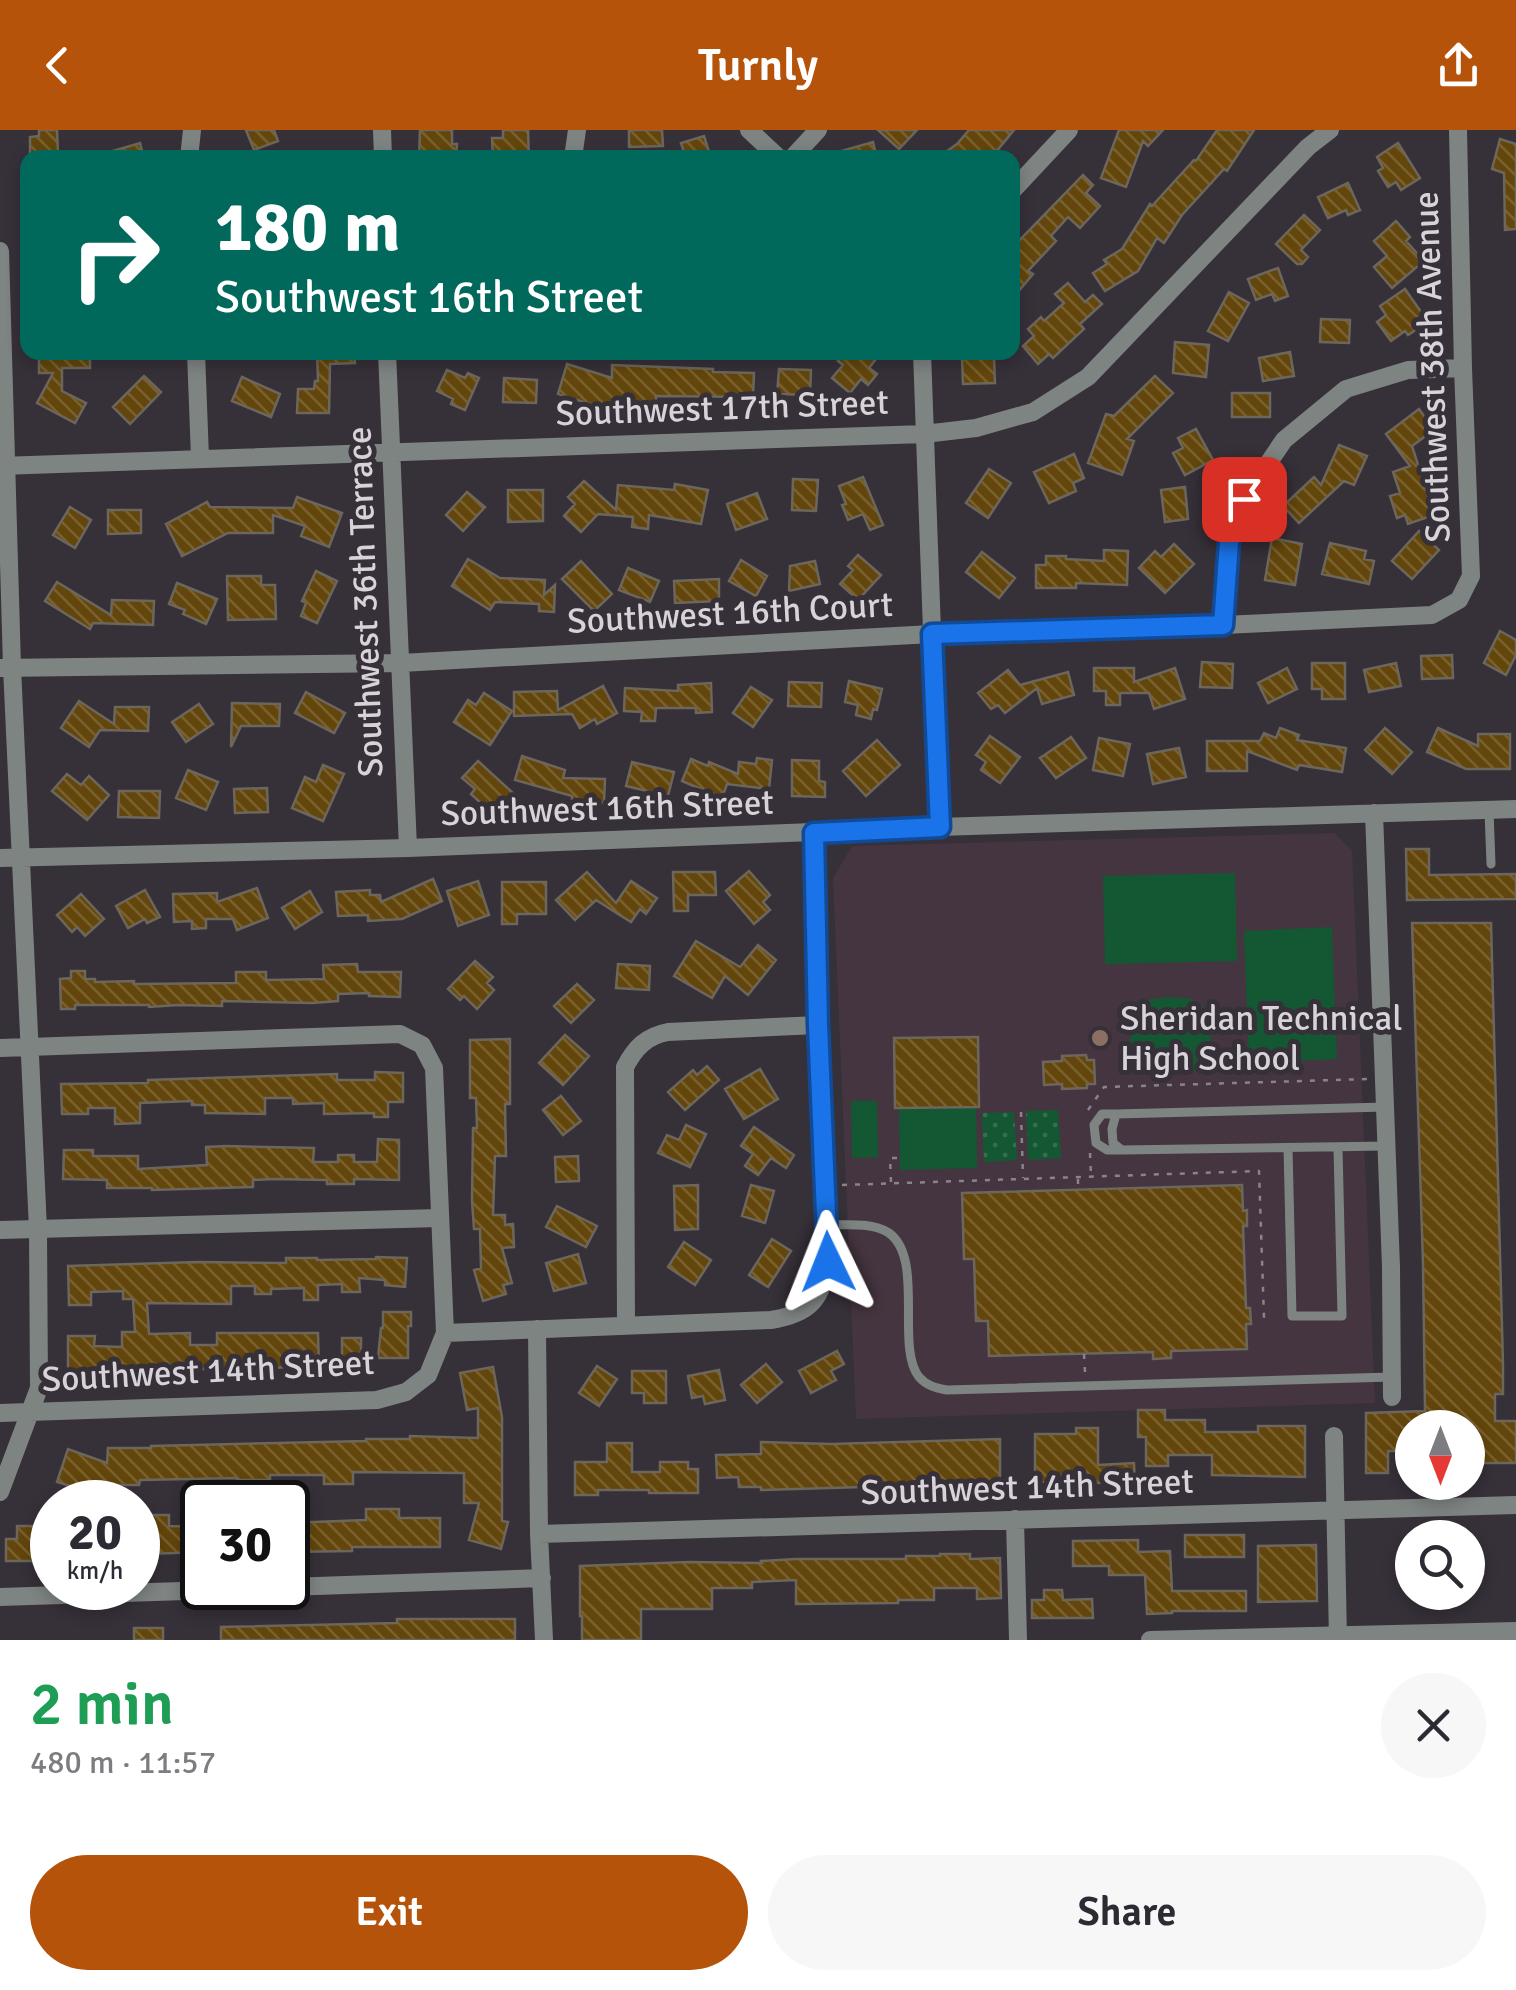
<!DOCTYPE html>
<meta charset="utf-8">
<style>
:root{--surface:#fff;--page:#f7f7f7;--text:#2b2b33;--muted:#7c7c81;--accent:#b45309}
body{margin:0;font-family:Signika,sans-serif;background:var(--page);color:var(--text);height:100vh;display:flex;flex-direction:column;font-size:38px;white-space:nowrap}
*{box-sizing:border-box;margin:0}
p{font-size:32px;color:var(--muted)}
.icon{flex:none;width:55px;height:55px;fill:none;stroke:currentColor;stroke-width:2;stroke-linecap:round;stroke-linejoin:round}
.map{position:relative;height:1510px;overflow:hidden}
.details{display:flex;flex-direction:column;background:var(--surface);flex:1}
.details>*{flex:none}
.guide{position:absolute;left:20px;top:20px;width:1000px;height:210px;border-radius:20px;box-shadow:0 5px 15px #0003;background:#00695c;color:#fff;overflow:hidden}
.needle{width:65px;rotate:180deg}
.buttons{position:absolute;left:1395px;top:1280px;display:grid;gap:20px}
.buttons a{display:grid;place-items:center;width:90px;height:90px;border-radius:50%;background:var(--surface);box-shadow:0 5px 15px #0003;font-size:50px}
.speed{position:absolute;left:30px;top:1350px;display:flex;gap:20px;font-size:50px;font-weight:700;text-align:center}
.speed>*{display:grid;place-content:center;width:130px;height:130px;border-radius:50%;background:var(--surface);box-shadow:0 5px 15px #0003;line-height:1}
.speed small{font-size:25px;font-weight:400}
.speed .limit{border:5px solid #111;border-radius:15px;background:#fff;color:#111}
.pin{position:absolute;display:grid;place-items:center;width:85px;height:85px;color:#fff;margin:-42px;border-radius:20px;box-shadow:0 5px 15px #0006}
.me{position:absolute;width:110px;margin:-55px;rotate:358deg;stroke-linejoin:round;filter:drop-shadow(0 0 8px #0008)}
.turn{display:flex;align-items:center;gap:35px;height:210px;padding:0 30px;font-size:45px}
.turn .icon{width:130px;height:130px;stroke-width:2.5}
.turn b{display:block;font-size:70px;line-height:85px}
.round{display:grid;place-items:center;flex:none;width:105px;height:105px;border-radius:52px;background:var(--page)}
.headline{display:flex;align-items:center;justify-content:space-between;height:170px;padding:0 30px}
h1{font-size:60px;font-weight:600;line-height:75px;color:#1e9e55}
.action{display:flex;gap:20px;margin-top:auto;padding:20px 30px}
.action a{flex:1;height:115px;border-radius:60px;background:var(--accent);color:#fff;font-size:40px;font-weight:600;line-height:115px;text-align:center}
.action a+a{background:var(--page);color:var(--text)}
header{display:flex;justify-content:space-between;align-items:center;height:130px;padding:0 30px;background:var(--accent);color:#fff;font-size:45px;font-weight:600}
.map>svg:first-child{display:block}
</style>
<header><svg class="icon" aria-label="back" viewBox="0 0 24 24"><path d="M15 5l-7 7 7 7"/></svg>Turnly<svg class="icon" aria-label="share" viewBox="0 0 24 24"><path d="M12 15V3M7 8l5-5 5 5M5 13v7h14v-7"/></svg></header>
<div class="map">
<svg width="1516" height="1510" viewBox="0 0 1516 1510">
<defs>
<pattern id="grass-dots" width="8" height="8" patternUnits="userSpaceOnUse" patternTransform="scale(2.5)"><rect width="8" height="8" fill="#135833"/><path d="M2 2h.1M6 6h.1" fill="none" stroke="#356f50" stroke-width="1.8" stroke-linecap="round"/></pattern>
<pattern id="building-back-hatch" width="6" height="6" patternUnits="userSpaceOnUse" patternTransform="scale(2.5)"><rect width="6" height="6" fill="#63460b"/><path d="M-1 5l2 2M0 0l6 6M5-1l2 2" fill="none" stroke="#79602e"/></pattern>
</defs>
<rect width="100%" height="100%" fill="#363039"/>
<path fill="#453540" d="M1334 703 1352 720 1375 1273 856 1289 833 748 852 716Z"/>
<path fill="url(#grass-dots)" d="M1058 980 1061 1028 1028 1030 1026 981Z
M1014 982 1017 1030 984 1032 982 983Z"/>
<path fill="#135833" d="M1235 743 1237 831 1105 834 1103 746Z
M1332 797 1337 929 1249 933 1244 801Z
M1172 867 1191 869 1202 876 1211 908 1209 941 1142 944 1131 934 1130 874 1135 876 1153 869Z
M851 971H877L878 1027 852 1028Z
M976 974 977 1038 900 1040 899 976Z"/>
<path fill="url(#building-back-hatch)" stroke="#6c665c" stroke-width="2.5" d="M39 0H57L58 23 30 24V7L39 6Z
M246 0H274L278 11 254 20Z
M420 0H452V14H457L456 28H419Z
M503 0H528L529 28H493L492 8H503Z
M629 0H662L663 16 629 17Z
M878 0H917L899 19Z
M969 0H1014L991 28H937L957 14Z
M1119 0H1163L1148 16 1143 11 1126 57 1101 48Z
M1217 0H1254L1227 41 1224 39 1182 85 1164 113 1157 108 1138 141 1105 161 1093 143 1107 134 1104 130 1122 119 1150 74 1152 76 1194 30 1196 31Z
M704 6 711 28H686L681 13Z
M1500 9 1516 14V99L1505 100 1504 43 1492 39Z
M873 12 877 28H831V24Z
M140 13 144 28H103L102 24Z
M1398 13 1420 48 1401 60 1396 52 1388 57 1378 41 1383 38 1377 27Z
M1083 45 1093 55 1086 63 1100 76 1080 98 1068 87 1051 106 1056 111 1028 141 1033 144 1012 169V118Z
M1348 53 1360 80 1348 85 1346 80 1328 88 1318 67Z
M1304 85 1320 100 1301 120 1308 127 1302 134H1297L1276 114Z
M1396 91 1410 107 1406 111 1424 131 1392 158 1374 137 1387 126 1374 111Z
M1278 138 1288 166 1275 171 1272 164 1256 170 1248 149Z
M1068 153 1085 172 1093 165 1102 174 1080 194 1084 199 1053 228 1049 224 1038 234 1023 216 1034 206 1028 199 1041 187 1044 191 1064 173 1055 164Z
M1405 159 1428 192 1408 205 1405 201 1391 211 1377 192 1386 185 1380 176Z
M1229 162 1249 173 1228 211 1208 201Z
M1321 189 1350 190 1349 213 1320 212Z
M1175 212 1209 215 1206 247 1173 243Z
M39 222 90 225V238H62V261L86 273 75 293 37 273 53 243H39Z
M317 222H354L355 233 330 234 329 283H297L298 259H314L315 251H318Z
M845 222H851L859 228 863 222H868L876 229 869 238 877 244 868 255 861 249 850 263 832 248 843 235 838 231Z
M1290 222 1294 246 1263 251 1259 228Z
M994 228 995 253 963 254 962 229Z
M567 234 612 248V235L713 239V242L754 243 753 267 656 266V275L590 274 558 264Z
M779 239 811 240 810 265 777 264Z
M447 240 465 248 468 243 479 248 465 280 451 274 453 269 437 261Z
M144 246 161 262 130 294 113 277Z
M1155 246 1173 263 1127 309 1134 311 1122 345 1088 333 1106 284 1114 286Z
M242 247 280 264 271 287 232 271Z
M504 248 537 250 536 273 503 272Z
M1232 263H1270V287H1232Z
M1419 279 1434 300 1412 316 1434 385 1408 394 1405 385 1397 388 1390 366 1400 363 1393 342 1410 336 1386 304Z
M1196 299 1213 330 1185 345 1173 323 1183 318 1178 308Z
M1339 315 1367 326 1354 355 1344 351 1299 393 1283 376 1314 347 1321 355Z
M1074 324 1084 348 1073 353 1076 361 1049 373 1034 342Z
M989 339 1011 353 988 388 966 373Z
M863 347 883 395 870 400 863 384 848 390 842 375 846 374 839 356Z
M793 349 818 350 816 381 792 380Z
M584 351 616 380 618 355 674 360 675 354 708 360 701 394 649 385 648 399 632 397 633 387 598 384 581 402 564 386 575 374 568 367Z
M1185 357 1188 389 1165 392 1161 360Z
M508 360H543V391L508 392Z
M467 362 485 377 463 401 446 385Z
M757 363 767 389 736 400 727 374Z
M297 367 342 383 329 417 301 406 305 396 273 385V403H228L182 426 166 394 207 372 210 377 293 378Z
M70 377 91 390 75 418 53 405Z
M108 380H141V403L108 404Z
M1419 401 1439 420 1412 449 1392 431Z
M1272 408 1302 414 1295 455 1265 450Z
M1330 413 1366 421 1364 429 1374 431 1369 454 1322 444Z
M1174 414 1194 434 1165 463 1139 438 1155 421 1161 427Z
M1104 420 1128 421 1127 455 1076 453V458H1036V435H1046V426H1066V429L1104 431Z
M982 422 1015 448 999 468 966 442Z
M858 425 881 445 858 470 840 454 853 440 848 436Z
M468 429 500 448 545 450 544 465 555 455 554 482 539 481V474L495 472 490 480 452 456Z
M741 430 767 446 756 466 729 451Z
M581 431 612 464 594 481 562 449Z
M815 431 820 454 789 461 790 436Z
M628 438 659 451 650 472 619 460Z
M316 441 337 451 317 493 301 486 306 473 302 471Z
M227 446H261V455H275L276 489 228 490Z
M719 449V471L675 473 674 451Z
M57 452 111 485 112 470 154 471 153 495 93 493 90 499 45 471Z
M177 453 217 469 206 494 183 484 185 480 169 474Z
M1500 501 1516 510V525L1506 545 1484 533Z
M1452 525 1453 548 1422 549 1421 526Z
M1202 532 1233 534 1232 558 1200 557Z
M1312 533H1345V569H1322V559H1312Z
M1396 533 1401 556 1369 562 1364 540Z
M1094 538H1134V552L1175 538 1185 569 1154 579 1149 563H1120V575H1106V561H1094Z
M1287 538 1297 559 1268 573 1258 553Z
M1008 540 1020 555 1068 542 1074 565 1042 574 1037 558 1005 583 998 575 991 579 978 563Z
M849 551 882 559 877 580 873 579 871 589 856 585 858 575 845 572Z
M789 552 822 553 821 577 788 576Z
M711 553 712 582 696 583V578H656L655 591H641L642 582 624 581 625 558 678 561V555Z
M603 556 617 583 597 594 595 589 580 598 572 584 514 586V562L557 561 558 580Z
M751 557 772 570 753 597 733 583Z
M306 562 345 583 334 603 295 583Z
M484 563 512 581 490 615 454 592 468 570 476 575Z
M79 571 114 594 115 577H149L148 601 100 600 89 617 61 598Z
M232 573 280 574 279 596H241L231 617Z
M199 574 213 594 186 612 172 592Z
M1280 598 1299 605 1297 610 1346 618 1342 642 1299 635 1297 640 1247 621V641H1207V611H1260L1264 603 1276 608Z
M1385 598 1412 622 1392 644 1365 620Z
M1438 598 1478 616V604H1510V639H1466L1427 622Z
M990 606 1020 627 1000 653 981 640 986 632 976 625Z
M1071 607 1086 628 1056 648 1040 628Z
M1099 608 1130 614 1123 646 1093 640Z
M877 610 900 635 866 666 843 641Z
M1179 618 1186 647 1153 654 1147 624Z
M522 626 565 640 563 648 605 649 604 673 572 672V666L515 650Z
M757 628 772 630 769 659 727 654 722 668 682 651 691 629 708 636 709 632 738 644 739 632 756 634Z
M792 630 819 631V651L825 652V667L792 666Z
M478 631 514 664 493 684 471 664 475 659 462 648Z
M632 632 674 642 668 666 626 656Z
M323 635 344 644 323 691 292 678 305 647 316 652Z
M188 640 218 652 206 680 176 668Z
M67 644 81 655 89 646 109 665 87 690 52 661Z
M267 658 268 682 235 683 234 659Z
M119 661H160L159 688 118 687Z
M1406 719H1429V745L1516 744V769L1407 770Z
M749 741 770 765 763 772 770 780 754 794 726 761Z
M587 742 616 773 631 751 657 768 646 784 640 779 631 792 596 770 575 790 556 770Z
M673 742H715L716 765H688V781H674Z
M433 749 442 771 402 789 368 791V785L338 786 336 762 370 760V765H380L381 772Z
M478 751 489 785 458 796 447 761Z
M502 752H546V784H517V794H502Z
M257 758 268 788 237 800 233 789H206V798L192 799V791L174 792 173 764 217 763V772Z
M145 760 160 787 147 793 145 789 128 798 116 776Z
M310 761 322 782 295 799 282 778Z
M81 764 104 789 85 806 77 797 72 802 57 785Z
M1412 793H1491L1503 1234V1264H1495V1291H1516V1333H1469V1298H1412V1321H1388V1343H1366V1283L1425 1281 1423 1134Z
M696 811 740 837 758 815 776 830 748 865 725 846 712 868 674 846Z
M475 831 493 847 487 853 494 860 477 879 464 866 460 870 448 859Z
M357 834 358 842H401L400 867 369 866V863L338 864V871L312 873 222 871V876L179 875 149 877V875H75V879H61L60 849 71 848V841H85V849H95V852L134 851V854L236 853V842H266V850L324 849 323 835Z
M618 834 650 836 649 860 616 858Z
M577 854 594 870 571 893 554 876Z
M565 905 589 926 563 955 539 933Z
M978 907 979 977 895 978 894 908Z
M510 909V974H505L506 1026H495L493 1085H505V1095L513 1094 514 1117 502 1118 512 1153 503 1155 506 1164 483 1171 474 1140 481 1138 480 1099H474L472 1071 473 998H477L476 968H470V910Z
M1086 925 1087 930H1094L1095 954H1087V958L1062 959V954L1044 955 1043 932 1062 931V926Z
M707 936 719 950 685 980 668 962 693 940 697 945Z
M760 939 778 969 744 989 725 959Z
M375 942 403 943V972H388V987H374V983L324 984V973L293 974V968H265V984L205 983V975H192V971L140 973V993L115 994V978H88V984H62L61 954 148 953V950L178 949 337 944V950H375Z
M561 966 581 991 563 1005 543 980Z
M686 995 706 1004 690 1037 658 1023 667 1005 679 1010Z
M754 997 794 1025 786 1038 771 1028 758 1045 745 1036 753 1024 741 1016Z
M378 1009 399 1010V1050L354 1049V1054H327V1050L273 1049 253 1050V1057L152 1060V1058H107V1050L63 1049 64 1020H93V1026H138V1039L207 1035 206 1017 226 1016 314 1018 313 1032H338V1025H354V1032H377Z
M578 1026 579 1051 556 1052 555 1027Z
M698 1055V1099L675 1100 674 1056Z
M751 1055 774 1061 765 1093 742 1086Z
M1242 1055 1243 1081 1247 1080V1096H1243L1246 1178H1250L1251 1194H1246L1247 1219 1171 1221V1228L1153 1229V1222L989 1226 988 1191H976L974 1129H964L962 1063Z
M557 1076 597 1096 586 1117 546 1097Z
M772 1109 791 1121 768 1157 749 1145Z
M684 1112 711 1130 695 1155 668 1137Z
M578 1124 586 1153 554 1161 546 1133Z
M376 1127 407 1128 405 1157 385 1155V1150L359 1148 360 1162H342V1154L318 1155V1170H304V1158L271 1159V1164H255V1156H231V1174L147 1173 149 1204 190 1203V1215H217V1203H318L319 1235 244 1240 201 1239V1236H171V1243L83 1240 82 1246 68 1245V1206H95L94 1216 122 1217V1202H135L133 1169H123V1161L91 1162V1175H69L68 1136 198 1132 286 1133V1128H317V1130L376 1129Z
M383 1182H411V1196H408V1228H378L381 1198H383Z
M342 1208H361V1231H342Z
M837 1221 844 1234 831 1241 836 1250 811 1263 799 1241Z
M766 1234 782 1252 757 1273 741 1255Z
M597 1236 617 1249 599 1276 579 1263Z
M493 1237 502 1287V1391L508 1392 501 1419 469 1410 479 1373H464V1343L353 1342V1354H324V1345H270V1350H237V1348L140 1350 139 1355H88L86 1361 57 1352 68 1319 107 1333 108 1318H151V1316L366 1311V1309H410V1306L478 1308V1278L467 1280 460 1243Z
M719 1240 725 1270 705 1274 703 1266 692 1268 688 1246Z
M632 1241H666V1273H644V1263H632Z
M1138 1280H1165V1290H1205V1302H1258V1296H1305V1347L1212 1345V1325H1168V1336H1146V1307H1138Z
M1076 1298H1098V1335L1134 1333 1135 1356 1112 1357 1111 1353 1035 1352V1304H1076Z
M1000 1309V1353L761 1360V1357H739L738 1347 717 1348 716 1325 761 1324V1312L831 1314Z
M607 1313H632V1342H660V1332H688V1339H698V1363H649V1360H598V1365H575V1332H607Z
M366 1379H399V1388H440V1417H352V1421L288 1422V1393L366 1390Z
M147 1385H169V1396L202 1397V1422L147 1424Z
M17 1396H50V1431H6V1409H17Z
M1185 1405H1244V1427H1185Z
M1138 1410V1422L1170 1421 1172 1461H1246V1481H1172V1483L1147 1484 1145 1445H1109V1436H1073V1411Z
M1316 1415 1317 1471 1258 1472V1416Z
M940 1424H970V1429L1000 1428 1001 1468 977 1469V1458H934V1470H898V1473L796 1474V1450L752 1452V1458H712V1479H641V1510H582V1486H580V1436L689 1432 762 1433 761 1431 796 1429H906V1426H940Z
M1044 1460H1062L1063 1470 1092 1469 1093 1488H1032V1470H1044Z
M397 1489H515V1510H221V1497L397 1493Z
M134 1498H163V1510H134Z"/>
<g fill="none" stroke-linecap="round" stroke-linejoin="round">
<path stroke="#89848c" stroke-width="2.5" stroke-dasharray="5 8" stroke-linecap="butt" d="M1088 980 1104 957 1367 949
M1021 982 1023 1048
M1090 1023 1091 1045
M1078 1049V1060
M891 1052 890 1028H900
M842 1055 1259 1041 1264 1188
M1084 1224 1085 1242"/>
<path stroke="#7e8482" stroke-width="9" d="M1489 681 1491 734
M1385 977 1116 984 1112 999 1113 1013 1122 1020 1386 1016
M1116 984H1102L1094 995 1096 1013 1107 1020H1121
M1288 1018 1292 1186H1342L1338 1018
M827 1095C846 1095 872 1092 889 1103 925 1129 895 1217 919 1247 927 1256 936 1258 947 1260L1391 1247"/>
<path stroke="#7e8482" stroke-width="18" d="M382 0 383 28
M749 0 779 28
M189 28 192 0
M573 28 577 0
M792 28 818 0
M1012 61 1069 0
M0 121 12 537 38 1099 39 1258 0 1362
M196 222 200 328
M387 222 408 718
M922 222 939 697
M0 336 924 304 976 298 1033 282 1088 247 1308 17 1330 0
M1223 495 1229 412 1244 369 1284 310 1346 259 1408 240 1463 238
M0 538 401 533 932 504 1223 495 1432 485 1459 470 1471 446 1463 238 1458 0
M1374 683 1391 1137 1392 1267
M0 728 408 718 939 697 1516 679
M0 918 400 904 422 915 434 938 445 1203 428 1245 406 1262 377 1270 0 1283
M0 1100 439 1088
M626 1195 625 937C635 918 646 906 668 902L818 895
M537 1199 539 1404 544 1510
M445 1203 771 1190C809 1184 822 1170 828 1132L818 895 814 703
M1334 1306 1338 1510
M1015 1389 1018 1510
M539 1404 1516 1375
M288 1457 542 1448
M0 1467 275 1458
M1150 1510 1516 1501"/>
</g>
<g fill="none" stroke-linecap="round" stroke-linejoin="round">
<g stroke="#114b97" stroke-width="25">
<path id="route" d="M828 1132 818 895 814 703 940 697 932 504 1223 495 1229 412 1244 369"/>
</g>
<use href="#route" stroke="#1a73e8" stroke-width="18"/>
</g>
<circle fill="#8d6e63" stroke="#363039" stroke-width="4" cx="1100" cy="908" r="10"/>
<g text-anchor="middle" dominant-baseline="central" stroke-width="10" stroke-linejoin="round" paint-order="stroke">
<g font-size="35" fill="#d7d3d9" stroke="#363039">
<text transform="translate(1432 237) rotate(-92)">Southwest 38th Avenue</text>
<text transform="translate(722 278) rotate(-2)">Southwest 17th Street</text>
<text transform="translate(365 472) rotate(-92)">Southwest 36th Terrace</text>
<text transform="translate(730 483) rotate(-3)">Southwest 16th Court</text>
<text transform="translate(607 678) rotate(-2)">Southwest 16th Street</text>
<text transform="translate(208 1241) rotate(-3)">Southwest 14th Street</text>
<text transform="translate(1027 1357) rotate(-2)">Southwest 14th Street</text>
</g>
<g font-size="35" fill="#d7d3d9" stroke="#363039" text-anchor="start">
<text x="1120" y="888">Sheridan Technical<tspan x="1120" dy="40">High School</tspan></text>
</g>
</g>
</svg>
<div class="buttons">
<a><svg class="needle" viewBox="-14 -14 28 28"><path d="M0-13l5 13h-10z" fill="#e53935"/><path d="M0 13l5-13h-10z" fill="#7c7c81"/></svg></a>
<a><svg class="icon" aria-label="search" viewBox="0 0 24 24"><circle cx="10" cy="10" r="6"/><path d="M15 15l6 6"/></svg></a>
</div>
<div class="speed"><div>20<small>km/h</small></div><div class="limit">30</div></div>
<div class="pin" style="left:1244px;top:369px;background:#d93025"><svg class="icon" aria-label="arrive" viewBox="0 0 24 24"><path d="M6 21V4h12l-3 4 3 4H6"/></svg></div>
<svg class="me" style="left:828px;top:1132px" viewBox="-20 -20 40 40"><path d="M0-17L14 15 0 8-14 15z" fill="#1a73e8" stroke="#fff" stroke-width="4"/></svg>
<div class="guide">
<div class="turn"><svg class="icon" aria-label="right" viewBox="0 0 24 24"><path d="M7 20v-9h11M14 6l5 5-5 5"/></svg><div><b>180 m</b>Southwest 16th Street</div></div>
</div>
</div>
<section class="details">
<div class="headline"><div><h1>2 min</h1><p>480 m · 11:57</p></div><a class="round"><svg class="icon" aria-label="close" viewBox="0 0 24 24"><path d="M6 6l12 12M18 6L6 18"/></svg></a></div>
<div class="action"><a>Exit</a><a>Share</a></div>
</section>
